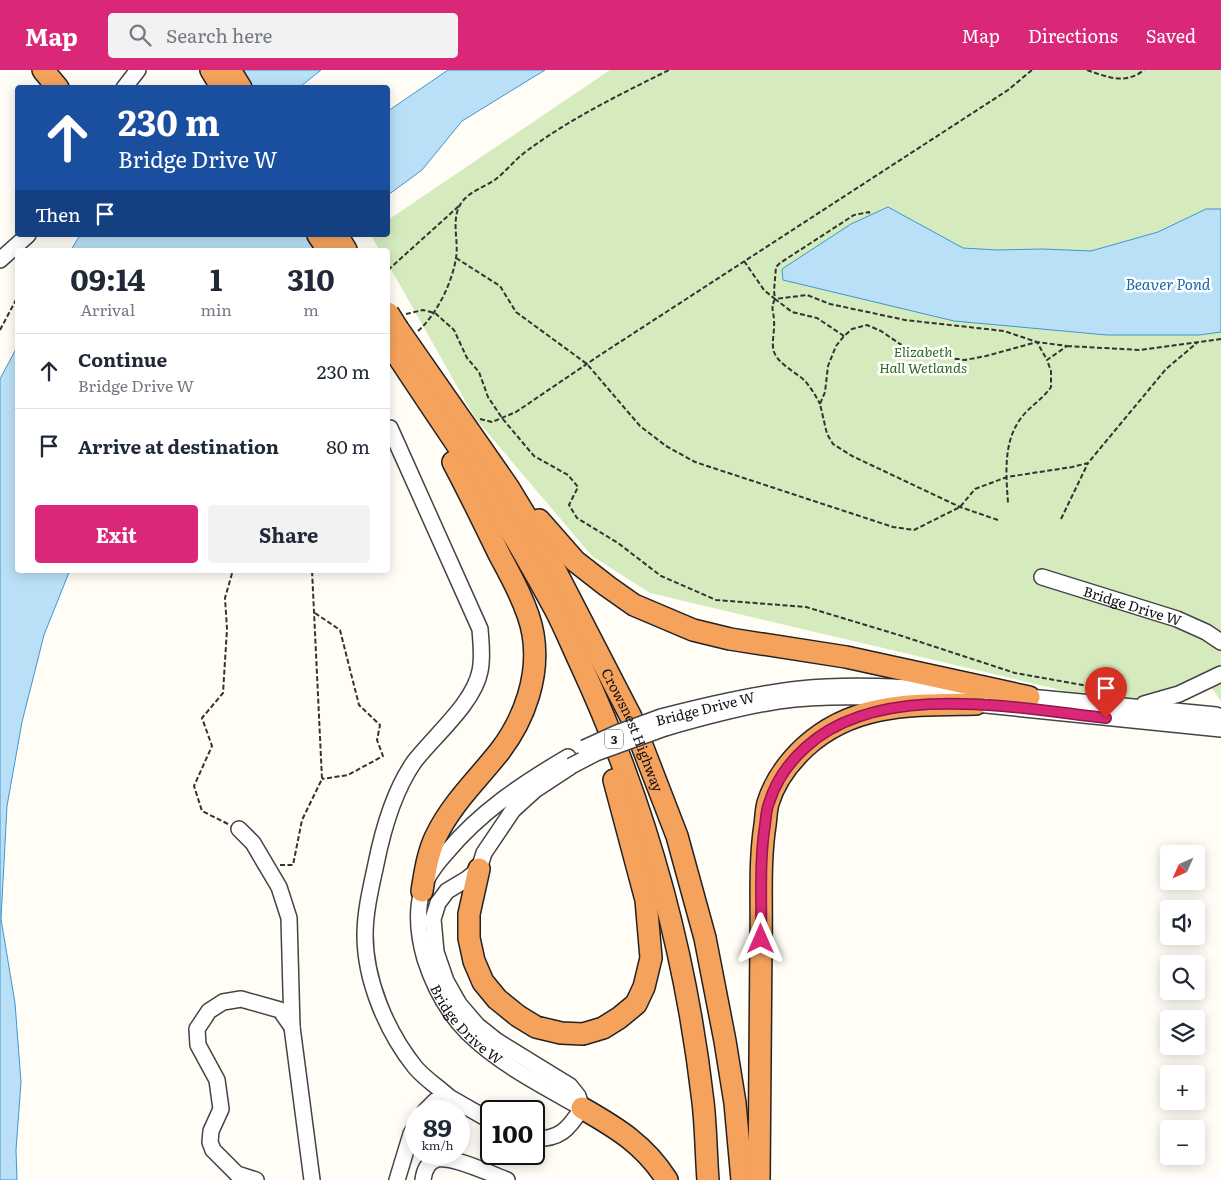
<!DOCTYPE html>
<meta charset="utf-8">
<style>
:root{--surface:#fff;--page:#f2f2f3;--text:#1f2937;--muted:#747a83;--line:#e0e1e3;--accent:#db2777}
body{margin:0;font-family:Literata,serif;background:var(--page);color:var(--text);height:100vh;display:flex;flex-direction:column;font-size:19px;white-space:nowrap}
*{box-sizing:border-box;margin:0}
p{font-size:16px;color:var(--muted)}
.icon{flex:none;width:28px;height:28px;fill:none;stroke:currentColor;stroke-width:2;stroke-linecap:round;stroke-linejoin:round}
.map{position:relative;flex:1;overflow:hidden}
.drawer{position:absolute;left:15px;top:178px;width:375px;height:325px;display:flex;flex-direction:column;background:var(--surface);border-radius:5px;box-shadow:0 2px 12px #0003}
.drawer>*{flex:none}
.hud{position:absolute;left:15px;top:15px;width:375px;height:152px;border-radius:5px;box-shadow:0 2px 12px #0003;background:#1a4fa0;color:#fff;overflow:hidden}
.needle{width:32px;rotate:225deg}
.fabs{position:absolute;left:1160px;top:775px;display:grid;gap:10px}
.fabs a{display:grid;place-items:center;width:45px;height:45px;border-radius:5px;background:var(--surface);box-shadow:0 2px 12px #0003;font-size:25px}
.speed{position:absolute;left:405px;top:1030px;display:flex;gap:10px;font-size:25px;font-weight:700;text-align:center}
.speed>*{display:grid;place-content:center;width:65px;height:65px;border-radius:50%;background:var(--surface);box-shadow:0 2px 12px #0003;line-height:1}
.speed small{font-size:12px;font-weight:400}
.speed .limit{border:2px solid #111;border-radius:8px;background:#fff;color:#111}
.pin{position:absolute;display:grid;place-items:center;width:42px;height:42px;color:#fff;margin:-51px -21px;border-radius:50% 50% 50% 0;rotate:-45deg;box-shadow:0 0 5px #0007}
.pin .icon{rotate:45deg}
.me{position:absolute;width:55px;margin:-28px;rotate:0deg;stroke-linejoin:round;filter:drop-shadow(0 0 4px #0008)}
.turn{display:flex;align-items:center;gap:18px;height:105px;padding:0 20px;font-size:22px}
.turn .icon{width:65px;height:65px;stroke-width:2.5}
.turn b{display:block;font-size:35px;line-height:42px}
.then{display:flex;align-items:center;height:48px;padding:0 20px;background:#0003;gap:10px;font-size:19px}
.eta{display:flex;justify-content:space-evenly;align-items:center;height:85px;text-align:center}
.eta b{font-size:30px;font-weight:700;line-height:35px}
.button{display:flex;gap:10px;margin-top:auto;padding:10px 20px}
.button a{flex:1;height:58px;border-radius:5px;background:var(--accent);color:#fff;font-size:20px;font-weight:700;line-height:58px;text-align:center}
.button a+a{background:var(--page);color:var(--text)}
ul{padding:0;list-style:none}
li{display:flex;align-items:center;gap:15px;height:75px;padding:0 20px;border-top:1px solid var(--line)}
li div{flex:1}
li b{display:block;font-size:19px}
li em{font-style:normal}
header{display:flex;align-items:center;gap:30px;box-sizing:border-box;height:70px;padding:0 25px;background:var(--accent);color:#fff}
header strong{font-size:24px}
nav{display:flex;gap:28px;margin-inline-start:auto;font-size:18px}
.search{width:350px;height:45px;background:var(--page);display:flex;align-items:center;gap:12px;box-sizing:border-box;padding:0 18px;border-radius:5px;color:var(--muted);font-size:19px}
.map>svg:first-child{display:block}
</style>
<header>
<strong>Map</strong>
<div class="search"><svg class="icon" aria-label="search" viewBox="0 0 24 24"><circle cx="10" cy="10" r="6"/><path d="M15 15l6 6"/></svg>Search here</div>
<nav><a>Map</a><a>Directions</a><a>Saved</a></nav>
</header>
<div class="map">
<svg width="1221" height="1110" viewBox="0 0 1221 1110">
<rect width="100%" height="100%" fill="#fffdf5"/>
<path fill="#d5ebbd" d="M610 0H1221V631L1204 607 1133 637 650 523 592 486 475 348 388 194V180H379L371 165H388V150Z"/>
<path fill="#b9e0f7" stroke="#3f96cf" d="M235 0H321L300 17 219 18Z
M448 0H545L462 51 422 100 388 125V41Z
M888 137 963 178 997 180 1042 179 1091 181 1158 162 1206 139H1221V262L1199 265H1107L954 251 783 210 782 199 851 154Z
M80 165H350L337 180H71Z
M17 277 18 500H70L44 565 22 652 7 736 1 849 15 933 21 1012 16 1080 17 1110H0V309Z"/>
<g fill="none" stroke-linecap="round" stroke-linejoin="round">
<g stroke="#444" stroke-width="18">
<g id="minor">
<path d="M124 18 138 0"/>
<path d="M0 190 28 165"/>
<path d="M390 358 480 559C481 573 483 587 480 601 474 633 434 666 414 692 394 721 383 759 376 794 371 817 365 842 365 865 365 911 387 962 415 997 424 1008 438 1017 449 1027"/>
<path id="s1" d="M1042 507 1177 549 1206 562 1221 572"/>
<path d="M1019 626 1216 645 1221 647"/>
<path d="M966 633 1221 659"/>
<path d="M1144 634 1179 624 1221 604"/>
<path d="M661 647C707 635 753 624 800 619 856 613 913 618 969 622"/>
<path d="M665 658C703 647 740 637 778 631 822 625 868 626 913 629"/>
<path id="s2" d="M568 687C522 714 480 742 446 783 437 793 426 807 422 821 416 842 419 868 425 889 434 917 447 942 468 963 501 995 543 1016 582 1038"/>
<path d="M570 697 535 720 513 740 484 783 479 799 467 809 447 821 438 833 433 849 436 882 446 911 459 934 477 955 497 971 570 1016 578 1026 582 1038"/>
<path d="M239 759 253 773 279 817 289 848 292 957"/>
<path d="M425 1041 435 1031 449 1027 491 1051"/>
<path d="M534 1069C560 1069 568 1060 582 1038"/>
<path d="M256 1110 237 1104 213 1080 210 1072 211 1061 221 1039 217 1010 198 975 197 959 209 941 223 932 241 929 280 940 292 957 312 1110"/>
<path d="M397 1110 411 1064 416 1055"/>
<path d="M423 1110C424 1101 428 1091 438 1089 454 1086 491 1104 507 1110"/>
</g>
</g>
<g stroke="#222" stroke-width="24">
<g id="highway">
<path d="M43 0 58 18"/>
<path d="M211 0 222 18"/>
<path d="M230 0 241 18"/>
<path d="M318 165 328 180"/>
<path d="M337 165 346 180"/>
<path id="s3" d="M398 259 508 417 536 463 631 647 677 766 705 868 725 971 735 1033 742 1110"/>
<path d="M388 271C412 308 437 345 462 382 495 432 526 486 555 539 565 558 573 578 582 597 645 734 686 883 703 1032 706 1058 706 1084 708 1110"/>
<path d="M539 450 575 491 607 516 634 535 693 560 730 569 846 587 1029 627"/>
<path d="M479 799 469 844V868L474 891 483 912 497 929 518 946 536 957 561 963 583 964 603 958 619 948 636 934 644 917 651 888 646 830 614 710"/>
<path d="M422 821C425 802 428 782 436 766 452 733 478 709 500 681 525 648 540 605 533 564 529 539 511 506 499 484 484 453 469 422 453 392"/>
<path d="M582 1038C617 1058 645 1075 667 1110"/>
<path d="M759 1110C760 1031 760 952 761 872 762 833 759 794 765 755 766 748 766 740 768 733 775 710 788 693 805 677 854 632 914 635 976 634"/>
</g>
</g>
<path stroke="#333" stroke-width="2" stroke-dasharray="5 2.5" stroke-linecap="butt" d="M1087 0C1107 7 1125 15 1144 0
M456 188 500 216 516 242 587 294 640 356 666 376 695 392 893 457 914 460 960 437 975 419 1007 407 1072 397 1088 393 1166 299 1198 272
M744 191 764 220 775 229 807 225 830 234 905 250 1004 261 1037 272 1047 290
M388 200 460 135
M775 229C770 239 774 241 774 251 775 261 771 273 774 282 779 295 796 302 805 311 811 318 816 326 820 334
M406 244 423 240 435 243 454 260 467 288 479 302 488 327 502 348 534 386 568 405 578 417 569 435 577 448 618 473 661 506 716 530 806 537 902 566 1015 603 1122 622
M0 260 18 226
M418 261C437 244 452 213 456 188 459 171 451 151 460 135 467 122 485 117 496 109 506 101 514 91 524 83 569 49 619 25 669 0
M844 266 817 248 792 242 775 229 774 221 776 197 780 193 854 145 869 142 870 145
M1067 276 1140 280 1221 269
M480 349 492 352 516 342 600 285 1008 20 1032 0
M1061 449 1088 393
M998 450 960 437 852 386 833 374 827 364 820 334 825 322 828 296 836 276 844 266 852 259 867 255 881 261 900 274 919 284 965 290 986 286 1037 272 1067 276 1047 290 1051 301V317C1043 329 1030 336 1021 348 1003 372 1006 404 1008 433
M315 543 340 560 359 635 380 655 377 670 383 686 348 705 322 709
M228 754 202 741 194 716 212 676 202 648 223 623 227 559 225 528 233 500
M280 795H293L302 750 322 709 312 500"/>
<use href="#minor" stroke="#fff" stroke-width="15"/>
<use href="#highway" stroke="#f5a25d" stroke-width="21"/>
<g stroke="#444" stroke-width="18" stroke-linecap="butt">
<path id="minor-bridge" d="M584 678 617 663 661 647
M571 696 596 683 665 658"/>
</g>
<g stroke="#222" stroke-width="24" stroke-linecap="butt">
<path id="highway-bridge" d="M388 243 398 259"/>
</g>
<use href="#minor-bridge" stroke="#fff" stroke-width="15"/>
<use href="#highway-bridge" stroke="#f5a25d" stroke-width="21"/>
</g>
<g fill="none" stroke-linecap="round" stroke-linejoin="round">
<g stroke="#8e194d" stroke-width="12">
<path id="route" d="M761 869C762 831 759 793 765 755 766 748 766 740 769 733 776 710 788 693 806 677 879 610 1016 638 1106 648"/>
</g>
<use href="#route" stroke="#db2777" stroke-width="9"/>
</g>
<g text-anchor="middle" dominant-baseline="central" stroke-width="5" stroke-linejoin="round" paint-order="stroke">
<rect fill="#fff" stroke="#585858" stroke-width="1" x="605" y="659.5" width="18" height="19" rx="4"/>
<g font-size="12" font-weight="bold" fill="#111">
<text x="614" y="669">3</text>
</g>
<g font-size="14" font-style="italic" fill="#2f6b1f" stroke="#fff">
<text x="923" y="281">Elizabeth<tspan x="923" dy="16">Hall Wetlands</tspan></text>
</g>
<g font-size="14" fill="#111" stroke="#fff">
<text stroke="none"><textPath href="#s1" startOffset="95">Bridge Drive W</textPath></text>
<text transform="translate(705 638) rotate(-14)">Bridge Drive W</text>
<text stroke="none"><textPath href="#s3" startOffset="466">Crowsnest Highway</textPath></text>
<text stroke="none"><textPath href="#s2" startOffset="349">Bridge Drive W</textPath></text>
</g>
<g font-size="15" font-style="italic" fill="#1768a6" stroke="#fff">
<text x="1168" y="213">Beaver Pond</text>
</g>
</g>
</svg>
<div class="fabs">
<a><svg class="needle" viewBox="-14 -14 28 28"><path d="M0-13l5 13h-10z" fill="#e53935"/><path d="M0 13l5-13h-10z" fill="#747a83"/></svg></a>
<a><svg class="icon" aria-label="sound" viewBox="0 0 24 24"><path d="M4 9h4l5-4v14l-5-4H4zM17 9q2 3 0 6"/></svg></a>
<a><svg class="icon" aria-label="search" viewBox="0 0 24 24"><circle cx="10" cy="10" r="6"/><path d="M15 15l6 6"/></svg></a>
<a><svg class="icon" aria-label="layers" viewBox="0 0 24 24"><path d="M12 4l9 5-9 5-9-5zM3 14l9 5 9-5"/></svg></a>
<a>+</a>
<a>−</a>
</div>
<div class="speed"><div>89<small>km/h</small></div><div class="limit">100</div></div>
<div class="pin" style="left:1106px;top:648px;background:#d93025"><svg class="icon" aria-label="arrive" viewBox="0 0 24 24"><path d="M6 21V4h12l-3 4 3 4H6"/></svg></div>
<svg class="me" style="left:761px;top:869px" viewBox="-20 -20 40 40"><path d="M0-17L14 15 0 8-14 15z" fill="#db2777" stroke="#fff" stroke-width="4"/></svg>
<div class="hud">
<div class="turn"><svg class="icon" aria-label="ahead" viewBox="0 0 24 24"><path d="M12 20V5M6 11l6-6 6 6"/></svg><div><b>230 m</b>Bridge Drive W</div></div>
<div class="then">Then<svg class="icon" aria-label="arrive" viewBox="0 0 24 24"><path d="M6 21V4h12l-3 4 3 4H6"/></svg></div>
</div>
<section class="drawer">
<div class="eta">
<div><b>09:14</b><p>Arrival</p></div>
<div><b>1</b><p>min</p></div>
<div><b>310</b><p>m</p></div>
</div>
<ul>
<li><svg class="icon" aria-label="ahead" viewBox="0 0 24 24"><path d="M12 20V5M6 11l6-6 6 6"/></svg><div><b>Continue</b><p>Bridge Drive W</p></div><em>230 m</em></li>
<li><svg class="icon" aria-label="arrive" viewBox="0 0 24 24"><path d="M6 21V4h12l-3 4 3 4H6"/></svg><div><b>Arrive at destination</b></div><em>80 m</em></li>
</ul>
<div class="button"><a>Exit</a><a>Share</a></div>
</section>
</div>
